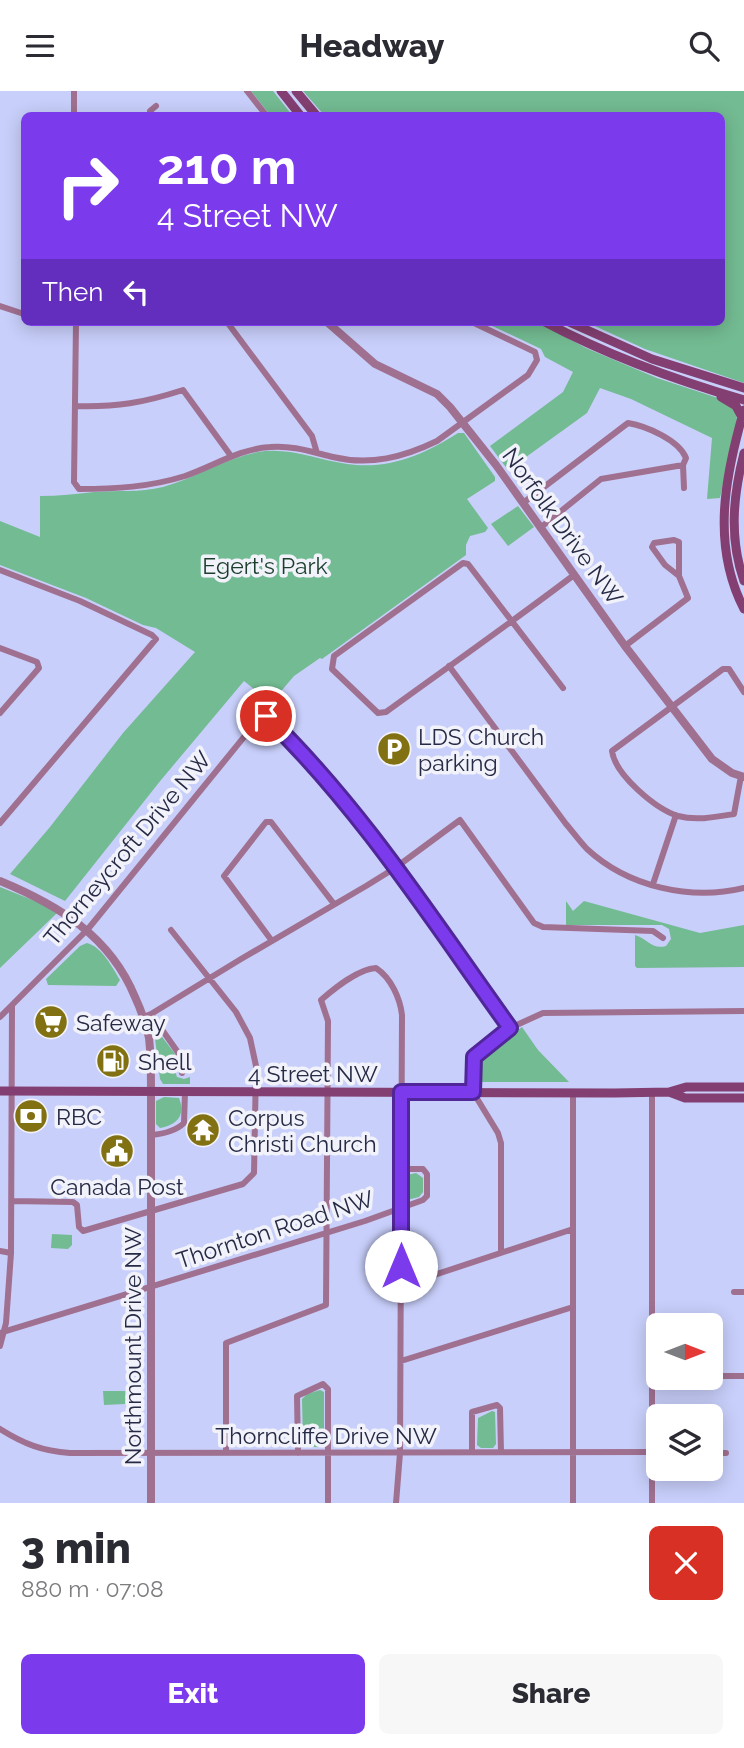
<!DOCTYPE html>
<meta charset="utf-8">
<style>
:root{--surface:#fff;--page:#f7f7f7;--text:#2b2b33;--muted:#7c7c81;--accent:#7c3aed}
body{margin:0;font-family:Raleway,sans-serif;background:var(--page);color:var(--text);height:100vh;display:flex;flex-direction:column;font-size:26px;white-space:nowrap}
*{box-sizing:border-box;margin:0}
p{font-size:23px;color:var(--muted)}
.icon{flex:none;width:38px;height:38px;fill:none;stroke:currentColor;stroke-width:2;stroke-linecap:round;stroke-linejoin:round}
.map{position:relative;height:1412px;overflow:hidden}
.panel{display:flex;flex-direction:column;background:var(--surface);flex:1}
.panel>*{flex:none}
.guide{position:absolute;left:21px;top:21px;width:704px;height:214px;border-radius:10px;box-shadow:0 4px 18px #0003;background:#7c3aed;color:#fff;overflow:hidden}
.needle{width:46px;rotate:90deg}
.buttons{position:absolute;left:646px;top:1222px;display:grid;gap:14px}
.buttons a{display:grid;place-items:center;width:77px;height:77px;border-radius:10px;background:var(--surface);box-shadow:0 4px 18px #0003;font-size:35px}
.pin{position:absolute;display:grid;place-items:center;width:60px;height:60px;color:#fff;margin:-30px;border:4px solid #fff;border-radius:50%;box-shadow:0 2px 7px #0007}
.me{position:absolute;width:77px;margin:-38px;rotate:0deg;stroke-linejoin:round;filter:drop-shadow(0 0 5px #0008)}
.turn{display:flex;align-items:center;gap:24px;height:147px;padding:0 21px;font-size:32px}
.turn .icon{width:91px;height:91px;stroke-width:2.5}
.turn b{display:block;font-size:49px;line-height:60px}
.then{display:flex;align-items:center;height:66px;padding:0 21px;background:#0003;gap:14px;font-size:26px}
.round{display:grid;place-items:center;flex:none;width:74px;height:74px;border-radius:10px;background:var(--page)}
.overview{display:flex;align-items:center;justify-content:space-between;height:119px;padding:0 21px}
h1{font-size:42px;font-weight:800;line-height:52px}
.button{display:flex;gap:14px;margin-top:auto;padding:14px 21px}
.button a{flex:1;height:80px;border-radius:10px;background:var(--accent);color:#fff;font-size:28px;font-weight:800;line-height:80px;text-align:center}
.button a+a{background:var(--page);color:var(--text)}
header{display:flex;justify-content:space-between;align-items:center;height:91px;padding:0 21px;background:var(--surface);font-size:32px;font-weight:800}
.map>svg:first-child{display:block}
</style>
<header><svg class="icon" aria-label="menu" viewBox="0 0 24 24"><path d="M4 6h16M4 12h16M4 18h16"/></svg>Headway<svg class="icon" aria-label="search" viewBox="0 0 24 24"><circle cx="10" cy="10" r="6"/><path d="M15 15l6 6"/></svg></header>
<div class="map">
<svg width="744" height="1412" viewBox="0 0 744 1412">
<rect width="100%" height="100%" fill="#c8cffa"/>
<path fill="#73bb92" d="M251 0H273L292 24H270Z
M303 0H744V292L645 258 586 231H721V24H324Z
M484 231H538L586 257 657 287 721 308 736 319 737 329 720 407 707 408 712 347 631 308 600 297 587 322 508 379 490 355 563 301 573 281 545 266 541 258Z
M458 342H464L495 386V390L467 408 488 437 485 441 470 445 466 454V464L322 568 320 567 294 585 271 612 244 590 161 689 65 810 10 783 50 736 123 642 195 561 156 537 143 534 86 507 0 474V430L40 446V405C59 405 76 403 94 401 117 399 139 402 163 396 195 387 225 367 258 361 290 356 317 369 347 373 389 379 423 364 458 342Z
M518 415 534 436 508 455 491 433Z
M0 796 40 812 57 822 0 877Z
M566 810 573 820 584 810 700 842 744 834V876L637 877 635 875V844C648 848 652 859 666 855L671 848 669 838 662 834H566Z
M87 852C102 856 112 876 120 889L116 895 48 894 46 888 80 855Z
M522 936 538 959 569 991H478L479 967Z
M156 938 179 968 175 980 177 986 184 988 190 986V993H163L160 988 154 939Z
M164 1006 179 1007C186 1024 177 1034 160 1037L156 1033V1010Z
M416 1082 423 1087V1101L419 1106 407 1109 405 1107 404 1089 407 1084Z
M52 1143 72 1144V1154L68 1158 51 1157Z
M320 1299 324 1301V1351L319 1356H307L303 1352 302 1308 307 1303Z
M103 1300H125V1313L104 1314Z
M492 1320 495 1321 496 1353 493 1357H481L477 1354 478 1327Z"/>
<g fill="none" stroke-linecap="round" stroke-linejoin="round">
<path stroke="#a07091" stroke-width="6" d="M74 0V24
M247 0 266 24
M150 24V20L156 15
M0 215 24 223
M76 231 74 391 79 398C115 398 150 396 185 385 214 375 239 358 270 356 292 354 312 361 333 366 370 375 404 366 437 350L528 284 537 269 535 261 472 231
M227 231 312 345 317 362
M76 232 120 231
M76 315C117 316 143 312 183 299L231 365
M523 412 628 332C646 335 679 349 686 367L683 374 684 397
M540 437 601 388 683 374
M0 479 80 510 152 544 156 548 0 732
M625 555 688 507 679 485V451L674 449 654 452 652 456 665 474 679 485
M0 557 37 571 39 577 0 622
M449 575 566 733C573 741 580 751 587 758 628 796 691 810 744 797
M563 597 468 473 463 472 334 565 332 578 378 622 386 621C448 576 512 531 574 484
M741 685 734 723C716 726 696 730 678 725 656 718 615 684 612 660L723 578H729L744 601
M653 793 676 724
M272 850 224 785 266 731H271L334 813
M151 923 184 970 182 982
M0 926 88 838 261 625H266C299 657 330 690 359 726L510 937
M143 926 151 923 241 868 366 795 395 777 460 729 534 832 543 836 653 840 663 847
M652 1001V1412
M151 1044C162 1043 176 1040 184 1032L185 1001
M12 1110 73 1111 77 1114 79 1136 83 1140 243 1093 254 1082 256 975 250 947 236 921 171 839
M0 1160 11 1162
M501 1160V1052L498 1042 473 1001 474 966 510 937 543 922 744 920
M401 1195 573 1138
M734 1201H744
M0 1242 365 1130 423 1109 427 1105V1083L423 1078H401
M0 1255 6 1232 11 1162 12 915
M401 1270 573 1216
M710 1285H744
M0 1338C24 1353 42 1360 70 1362L658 1361
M226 1361V1252L326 1214 328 930 321 909C335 897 358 878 376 877 391 887 400 907 402 924L400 1362 396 1412
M472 1361V1321L497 1314 500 1317 501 1361
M298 1362 297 1305 323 1293 328 1298V1412
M710 1362H726
M573 1412V1002"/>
<path stroke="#a07091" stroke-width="8" d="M327 231 375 273 437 303 450 316 496 374 625 555 712 668 732 682 744 686
M0 790C58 814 110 845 135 906 141 919 146 933 149 947 151 964 151 983 151 1001V1412"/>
<path stroke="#833f71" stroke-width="9" d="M281 0 300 24
M296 0 316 24
M545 231C609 265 675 289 744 309
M569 231 652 268 744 297
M721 306 736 315 742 326
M744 319C725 385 711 454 744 518
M744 362C733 405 729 447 744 490
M0 1000 615 1002 669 1001 686 996H744
M669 1001 685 1007H744"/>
</g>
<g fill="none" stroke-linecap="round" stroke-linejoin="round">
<g stroke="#51269a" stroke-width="18">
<path id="route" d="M266 625C361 717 433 830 510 937L474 966 473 1001H401V1175"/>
</g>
<use href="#route" stroke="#7c3aed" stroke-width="12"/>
</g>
<defs>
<g id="parking-disc" transform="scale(1.75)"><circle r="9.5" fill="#827112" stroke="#f1f2fa"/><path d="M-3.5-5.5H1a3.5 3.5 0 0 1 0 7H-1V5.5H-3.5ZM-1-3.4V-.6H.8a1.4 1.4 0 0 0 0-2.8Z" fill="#fff"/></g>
<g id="supermarket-disc" transform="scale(1.75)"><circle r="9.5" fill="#827112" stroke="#f1f2fa"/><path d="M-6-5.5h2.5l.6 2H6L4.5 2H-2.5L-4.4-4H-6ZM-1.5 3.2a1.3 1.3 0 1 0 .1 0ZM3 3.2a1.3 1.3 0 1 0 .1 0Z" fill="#fff"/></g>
<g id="fuel-disc" transform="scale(1.75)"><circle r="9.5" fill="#827112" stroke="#f1f2fa"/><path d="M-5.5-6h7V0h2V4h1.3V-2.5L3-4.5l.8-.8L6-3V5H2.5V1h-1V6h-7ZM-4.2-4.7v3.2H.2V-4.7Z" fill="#fff"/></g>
<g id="bank-disc" transform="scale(1.75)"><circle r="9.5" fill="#827112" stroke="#f1f2fa"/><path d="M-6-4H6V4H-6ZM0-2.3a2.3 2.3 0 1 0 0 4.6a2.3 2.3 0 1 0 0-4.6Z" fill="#fff"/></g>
<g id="temple-disc" transform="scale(1.75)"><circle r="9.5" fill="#827112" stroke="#f1f2fa"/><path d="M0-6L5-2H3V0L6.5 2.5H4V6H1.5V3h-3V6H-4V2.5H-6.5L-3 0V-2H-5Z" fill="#fff"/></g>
<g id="civic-disc" transform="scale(1.75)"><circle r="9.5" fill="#827112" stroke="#f1f2fa"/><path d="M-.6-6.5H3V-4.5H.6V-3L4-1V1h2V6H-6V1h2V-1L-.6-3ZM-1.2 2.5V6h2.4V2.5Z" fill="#fff"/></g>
</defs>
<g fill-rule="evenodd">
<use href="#parking-disc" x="394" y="658"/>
<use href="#supermarket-disc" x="51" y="931"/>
<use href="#fuel-disc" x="113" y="970"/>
<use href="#bank-disc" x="31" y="1025"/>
<use href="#temple-disc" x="203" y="1039"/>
<use href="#civic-disc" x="117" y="1060"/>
</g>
<g text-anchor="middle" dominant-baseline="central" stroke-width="7" stroke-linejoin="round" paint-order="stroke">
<g font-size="23" fill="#272a45" stroke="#f1f2fa">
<text transform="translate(563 435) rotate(54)">Norfolk Drive NW</text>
<text transform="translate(127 757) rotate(-50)">Thorneycroft Drive NW</text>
<text x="313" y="982">4 Street NW</text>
<text transform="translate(275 1138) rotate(-18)">Thornton Road NW</text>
<text transform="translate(132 1255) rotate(-90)">Northmount Drive NW</text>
<text x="326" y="1344">Thorncliffe Drive NW</text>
</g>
<g font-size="23" fill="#1a3e2b" stroke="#f1f2fa">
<text x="265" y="474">Egert's Park</text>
</g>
<g font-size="23" fill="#272a45" stroke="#f1f2fa" text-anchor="start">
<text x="418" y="645">LDS Church<tspan x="418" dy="26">parking</tspan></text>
<text x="76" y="931">Safeway</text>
<text x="138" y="970">Shell</text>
<text x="56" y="1025">RBC</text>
<text x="228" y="1026">Corpus<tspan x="228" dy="26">Christi Church</tspan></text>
<text x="117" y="1095" text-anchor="middle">Canada Post</text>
</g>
</g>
</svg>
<div class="buttons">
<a><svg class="needle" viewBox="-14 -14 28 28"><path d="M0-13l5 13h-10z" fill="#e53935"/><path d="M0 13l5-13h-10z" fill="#7c7c81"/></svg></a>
<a><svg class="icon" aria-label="layers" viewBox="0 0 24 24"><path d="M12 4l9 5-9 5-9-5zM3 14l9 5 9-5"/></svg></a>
</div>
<div class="pin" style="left:266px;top:625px;background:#d93025"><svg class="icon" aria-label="arrive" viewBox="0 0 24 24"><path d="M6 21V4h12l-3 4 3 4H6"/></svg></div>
<svg class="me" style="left:401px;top:1175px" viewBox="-20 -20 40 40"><circle r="19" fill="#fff"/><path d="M0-13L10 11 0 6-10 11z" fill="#7c3aed"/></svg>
<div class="guide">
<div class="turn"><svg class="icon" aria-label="right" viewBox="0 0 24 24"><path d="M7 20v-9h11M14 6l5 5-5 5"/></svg><div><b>210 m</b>4 Street NW</div></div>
<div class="then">Then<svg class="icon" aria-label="left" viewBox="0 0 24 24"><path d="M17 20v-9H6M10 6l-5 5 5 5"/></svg></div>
</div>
</div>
<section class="panel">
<div class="overview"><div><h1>3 min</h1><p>880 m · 07:08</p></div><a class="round" style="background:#d93025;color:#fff"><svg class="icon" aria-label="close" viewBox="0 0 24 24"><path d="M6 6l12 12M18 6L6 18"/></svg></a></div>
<div class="button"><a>Exit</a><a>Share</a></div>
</section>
